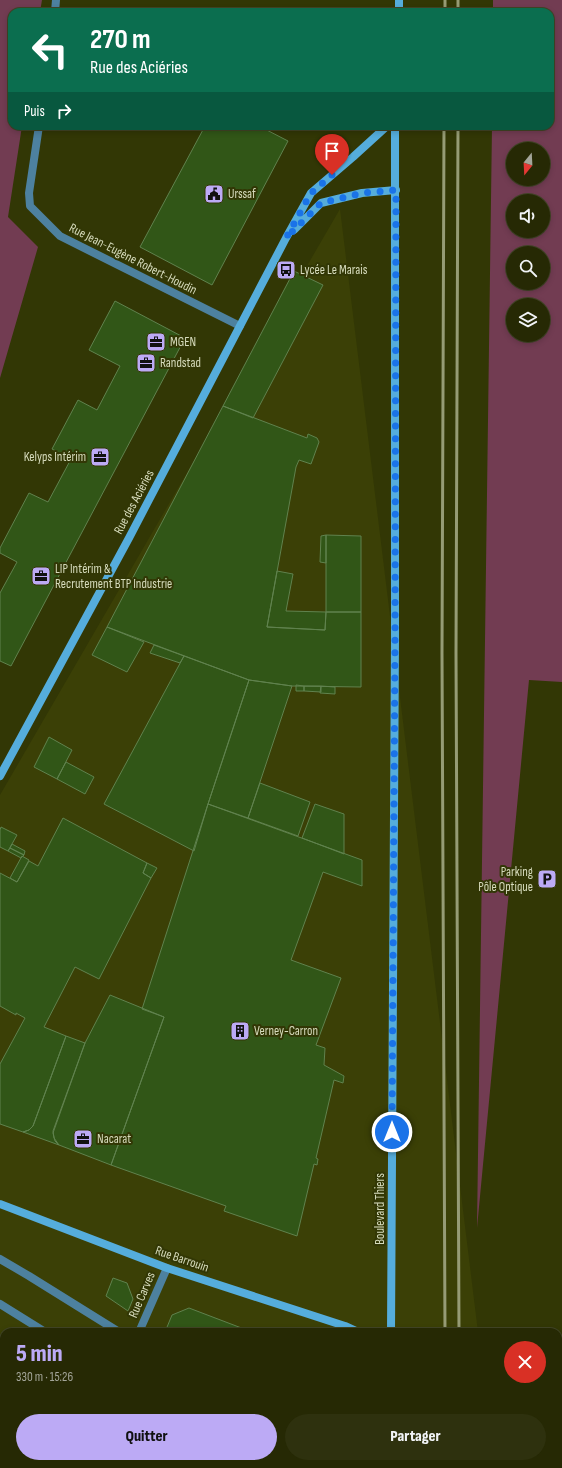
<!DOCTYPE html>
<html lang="fr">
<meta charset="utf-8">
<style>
:root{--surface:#262904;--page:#2e310e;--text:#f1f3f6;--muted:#a4a69a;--line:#424526;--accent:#bcaaf5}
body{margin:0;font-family:"Sofia Sans Condensed",sans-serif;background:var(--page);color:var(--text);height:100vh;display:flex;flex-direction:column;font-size:15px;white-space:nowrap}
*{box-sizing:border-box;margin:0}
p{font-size:13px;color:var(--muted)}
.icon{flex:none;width:22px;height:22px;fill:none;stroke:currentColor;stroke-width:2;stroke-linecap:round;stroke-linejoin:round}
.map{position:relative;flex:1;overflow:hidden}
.details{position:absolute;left:0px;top:1328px;width:562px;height:140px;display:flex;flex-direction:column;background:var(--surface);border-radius:12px 12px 0 0;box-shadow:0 2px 6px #0003,0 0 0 1px var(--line)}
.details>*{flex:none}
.top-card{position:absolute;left:8px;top:8px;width:546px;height:122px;border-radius:12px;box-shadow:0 2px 6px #0003,0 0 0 1px var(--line);background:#0b6e4f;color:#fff;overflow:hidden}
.needle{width:26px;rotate:198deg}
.controls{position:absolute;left:506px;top:142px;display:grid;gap:8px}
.controls a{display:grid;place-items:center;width:44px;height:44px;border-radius:50%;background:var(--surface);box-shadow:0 2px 6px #0003,0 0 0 1px var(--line);font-size:20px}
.pin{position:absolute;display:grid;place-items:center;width:34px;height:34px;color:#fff;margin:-41px -17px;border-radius:50% 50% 50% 0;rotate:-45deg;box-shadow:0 0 4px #0007}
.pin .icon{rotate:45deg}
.me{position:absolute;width:44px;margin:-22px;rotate:0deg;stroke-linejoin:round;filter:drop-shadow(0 0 3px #0008)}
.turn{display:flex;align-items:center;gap:14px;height:84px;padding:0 16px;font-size:18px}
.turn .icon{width:52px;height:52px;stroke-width:2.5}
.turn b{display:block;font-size:28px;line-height:34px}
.then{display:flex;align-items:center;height:38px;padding:0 16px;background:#0003;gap:8px;font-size:15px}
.round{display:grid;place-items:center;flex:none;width:42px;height:42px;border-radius:21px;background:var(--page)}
.overview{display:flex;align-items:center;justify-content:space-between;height:68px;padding:0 16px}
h1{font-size:24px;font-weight:800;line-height:30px;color:var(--accent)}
.button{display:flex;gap:8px;margin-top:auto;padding:8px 16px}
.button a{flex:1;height:46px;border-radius:24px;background:var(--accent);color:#111;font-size:16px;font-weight:800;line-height:46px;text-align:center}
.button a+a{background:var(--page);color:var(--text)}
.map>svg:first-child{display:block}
</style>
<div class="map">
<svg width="562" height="1468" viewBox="0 0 562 1468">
<rect width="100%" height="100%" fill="#323705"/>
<path fill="#3b4006" d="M340 209 478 1332H4V1464H541L548 1468H0V795Z"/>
<path fill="#723c52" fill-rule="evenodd" d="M0 0H42L40 12H12V126H22L8 217 38 247 0 378Z
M493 0H562V682L529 680 477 1228 492 126H550V12H493ZM513 149H543V179H513ZM513 201H543V231H513ZM513 253H543V283H513ZM513 305H543V335H513Z"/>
<path fill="#315617" stroke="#60824e" d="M205 126H259L288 141 212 285 140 247Z
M294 271 323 285 253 418 223 406Z
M115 301 185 338 11 666 0 661V593L17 562 0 553V548L29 493 48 502 71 459 52 449 78 400 97 410 120 366 89 350Z
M223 406 307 438 308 434 317 438 319 442 311 464 299 460 296 467 267 627 325 630 326 612H361V687L292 686 249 680 107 627Z
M326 535 361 536V612H326Z
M326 535V563L320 562 321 536Z
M277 571 293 574 286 611 326 612 325 630 267 627Z
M107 627 144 642 127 672 92 655Z
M154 645 184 656 180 663 150 653Z
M184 656 249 680 208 804 194 851 104 804Z
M249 680 292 686 248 818 208 804Z
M296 685 304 686V691H296Z
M304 686H321V692L304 691Z
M321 686 335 687V694L320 693Z
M49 737 72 750 57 779 34 767Z
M66 762 94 777 85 794 57 779Z
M260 783 310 802 298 836 248 818Z
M208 804 362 860V886L323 872 291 960 341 978 316 1045 325 1048 324 1065 344 1076 343 1083 334 1080 316 1158 318 1159 317 1165 314 1164 297 1236 224 1211 226 1206 111 1165 164 1017 142 1009Z
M315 804 344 814V854L302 838Z
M63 818 147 863 143 873 151 878 99 979 75 967 44 1027 66 1036 33 1126 29 1130 23 1132 0 1124V1064L25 1018 16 1013V1015L0 1006V873L17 882 29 861 38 866Z
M1 827 17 835 8 851 0 847V830Z
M12 844 25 851 24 855 10 848Z
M10 848 24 855 21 858 8 851Z
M22 856 29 860 17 882 10 878Z
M147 863 157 868 151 878 143 873Z
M110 995 164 1017 111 1165 59 1145 55 1141 53 1133 85 1043Z
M66 1036 85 1043 53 1131 54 1138 59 1145 23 1132 29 1130 33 1126Z
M113 1278 127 1283 133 1299 128 1311 106 1296Z
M189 1308 252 1332H165L172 1315Z
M0 1346 4 1349V1412L0 1410Z
M0 1415 4 1418V1464H17L14 1468H0Z"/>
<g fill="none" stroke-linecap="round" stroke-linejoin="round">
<path stroke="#4d819f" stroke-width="8" d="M55 12 56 0
M39 126 29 193 30 206 60 236 240 326
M0 1259 29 1276 119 1332
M0 1304 45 1332
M139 1332 167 1268
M128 1464 133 1468
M79 1468 81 1464"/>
<path stroke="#55addc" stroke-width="8" d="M399 0V12
M294 230 321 203 362 193 396 190
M0 776 129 538 286 238 311 193 353 157 387 126
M0 1204 167 1268 345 1326 358 1332
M391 1332 395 641V126
M558 1425 562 1427
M393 1464V1468"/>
<path stroke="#969b75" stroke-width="3" d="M445 12V0
M458 12V0
M444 126 442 654 445 1332
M458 126 456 653 459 1332
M446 1464V1468
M460 1464V1468"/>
</g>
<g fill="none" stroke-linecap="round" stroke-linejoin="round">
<path stroke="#1a73e8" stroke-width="7" stroke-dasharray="0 12.6" d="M332 175 311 193 286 238 321 203 362 193 396 190 395 641 392 1132"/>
</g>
<defs>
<g id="civic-square" transform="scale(1)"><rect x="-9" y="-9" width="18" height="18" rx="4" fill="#bcaaf5" stroke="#323705"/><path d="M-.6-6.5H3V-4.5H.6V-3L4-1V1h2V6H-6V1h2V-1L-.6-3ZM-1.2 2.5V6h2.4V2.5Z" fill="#111"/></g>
<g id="bus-square" transform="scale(1)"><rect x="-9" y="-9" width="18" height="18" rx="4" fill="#bcaaf5" stroke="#323705"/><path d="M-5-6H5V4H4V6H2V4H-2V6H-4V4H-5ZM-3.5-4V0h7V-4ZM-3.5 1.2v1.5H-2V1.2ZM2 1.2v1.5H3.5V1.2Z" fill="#111"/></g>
<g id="office-square" transform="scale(1)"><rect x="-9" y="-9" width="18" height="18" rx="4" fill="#bcaaf5" stroke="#323705"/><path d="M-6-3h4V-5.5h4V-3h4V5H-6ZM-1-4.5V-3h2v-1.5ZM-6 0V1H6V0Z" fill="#111"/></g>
<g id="parking-square" transform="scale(1)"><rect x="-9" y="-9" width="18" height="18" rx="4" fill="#bcaaf5" stroke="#323705"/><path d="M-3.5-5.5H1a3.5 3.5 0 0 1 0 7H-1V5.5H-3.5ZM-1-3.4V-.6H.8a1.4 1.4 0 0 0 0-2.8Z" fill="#111"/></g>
<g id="building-square" transform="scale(1)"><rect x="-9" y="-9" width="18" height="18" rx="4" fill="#bcaaf5" stroke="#323705"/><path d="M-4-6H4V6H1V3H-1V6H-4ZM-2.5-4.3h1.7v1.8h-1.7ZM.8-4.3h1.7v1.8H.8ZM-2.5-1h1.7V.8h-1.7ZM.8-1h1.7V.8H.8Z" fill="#111"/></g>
</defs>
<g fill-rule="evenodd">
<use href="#civic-square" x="214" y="194"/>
<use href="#bus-square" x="286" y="270"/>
<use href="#office-square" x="156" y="342"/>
<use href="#office-square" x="146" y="363"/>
<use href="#office-square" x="100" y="457"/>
<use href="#office-square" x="41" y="576"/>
<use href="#parking-square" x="547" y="879"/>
<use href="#building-square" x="240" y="1031"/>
<use href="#office-square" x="83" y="1139"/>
</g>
<g text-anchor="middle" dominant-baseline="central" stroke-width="4" stroke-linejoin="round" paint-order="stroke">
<g font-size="13" fill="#d6dbbc" stroke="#323705" text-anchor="start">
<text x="228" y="194">Urssaf</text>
<text x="300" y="270">Lycée Le Marais</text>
<text x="170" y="342">MGEN</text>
<text x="160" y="363">Randstad</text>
<text x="86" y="457" text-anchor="end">Kelyps Intérim</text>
<text x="55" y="569">LIP Intérim &amp;<tspan x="55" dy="15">Recrutement BTP Industrie</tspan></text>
<text x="533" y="872" text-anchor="end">Parking<tspan x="533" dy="15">Pôle Optique</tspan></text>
<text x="254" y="1031">Verney-Carron</text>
<text x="97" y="1139">Nacarat</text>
</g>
<g font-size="13" fill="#d6dbbc" stroke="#323705">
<text transform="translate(133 259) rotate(27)">Rue Jean-Eugène Robert-Houdin</text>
<text transform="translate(134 502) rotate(-62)">Rue des Aciéries</text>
<text transform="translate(380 1209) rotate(-90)">Boulevard Thiers</text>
<text transform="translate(182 1259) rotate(19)">Rue Barrouin</text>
<text transform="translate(142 1295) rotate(-67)">Rue Carves</text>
</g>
</g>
</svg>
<div class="controls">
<a><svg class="needle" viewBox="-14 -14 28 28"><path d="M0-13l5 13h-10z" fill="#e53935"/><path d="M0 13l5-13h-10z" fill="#a4a69a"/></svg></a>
<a><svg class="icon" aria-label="sound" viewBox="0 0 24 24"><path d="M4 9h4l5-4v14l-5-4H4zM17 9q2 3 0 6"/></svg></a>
<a><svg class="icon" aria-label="search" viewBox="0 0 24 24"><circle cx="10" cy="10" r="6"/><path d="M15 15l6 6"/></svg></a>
<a><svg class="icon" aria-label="layers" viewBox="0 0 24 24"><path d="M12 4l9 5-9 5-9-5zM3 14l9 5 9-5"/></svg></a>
</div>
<div class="pin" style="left:332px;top:175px;background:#d93025"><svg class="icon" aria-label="arrive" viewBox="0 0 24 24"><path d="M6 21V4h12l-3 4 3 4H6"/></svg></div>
<svg class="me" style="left:392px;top:1132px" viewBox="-20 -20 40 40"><circle r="17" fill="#1a73e8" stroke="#fff" stroke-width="3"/><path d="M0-11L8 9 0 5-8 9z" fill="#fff"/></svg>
<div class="top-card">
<div class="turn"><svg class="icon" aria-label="left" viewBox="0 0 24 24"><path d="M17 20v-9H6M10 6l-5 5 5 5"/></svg><div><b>270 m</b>Rue des Aciéries</div></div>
<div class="then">Puis<svg class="icon" aria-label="right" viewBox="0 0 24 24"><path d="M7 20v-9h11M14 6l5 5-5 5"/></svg></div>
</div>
<section class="details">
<div class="overview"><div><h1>5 min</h1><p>330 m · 15:26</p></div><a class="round" style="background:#d93025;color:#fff"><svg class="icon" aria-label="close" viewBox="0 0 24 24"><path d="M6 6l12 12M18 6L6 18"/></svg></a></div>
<div class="button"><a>Quitter</a><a>Partager</a></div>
</section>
</div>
